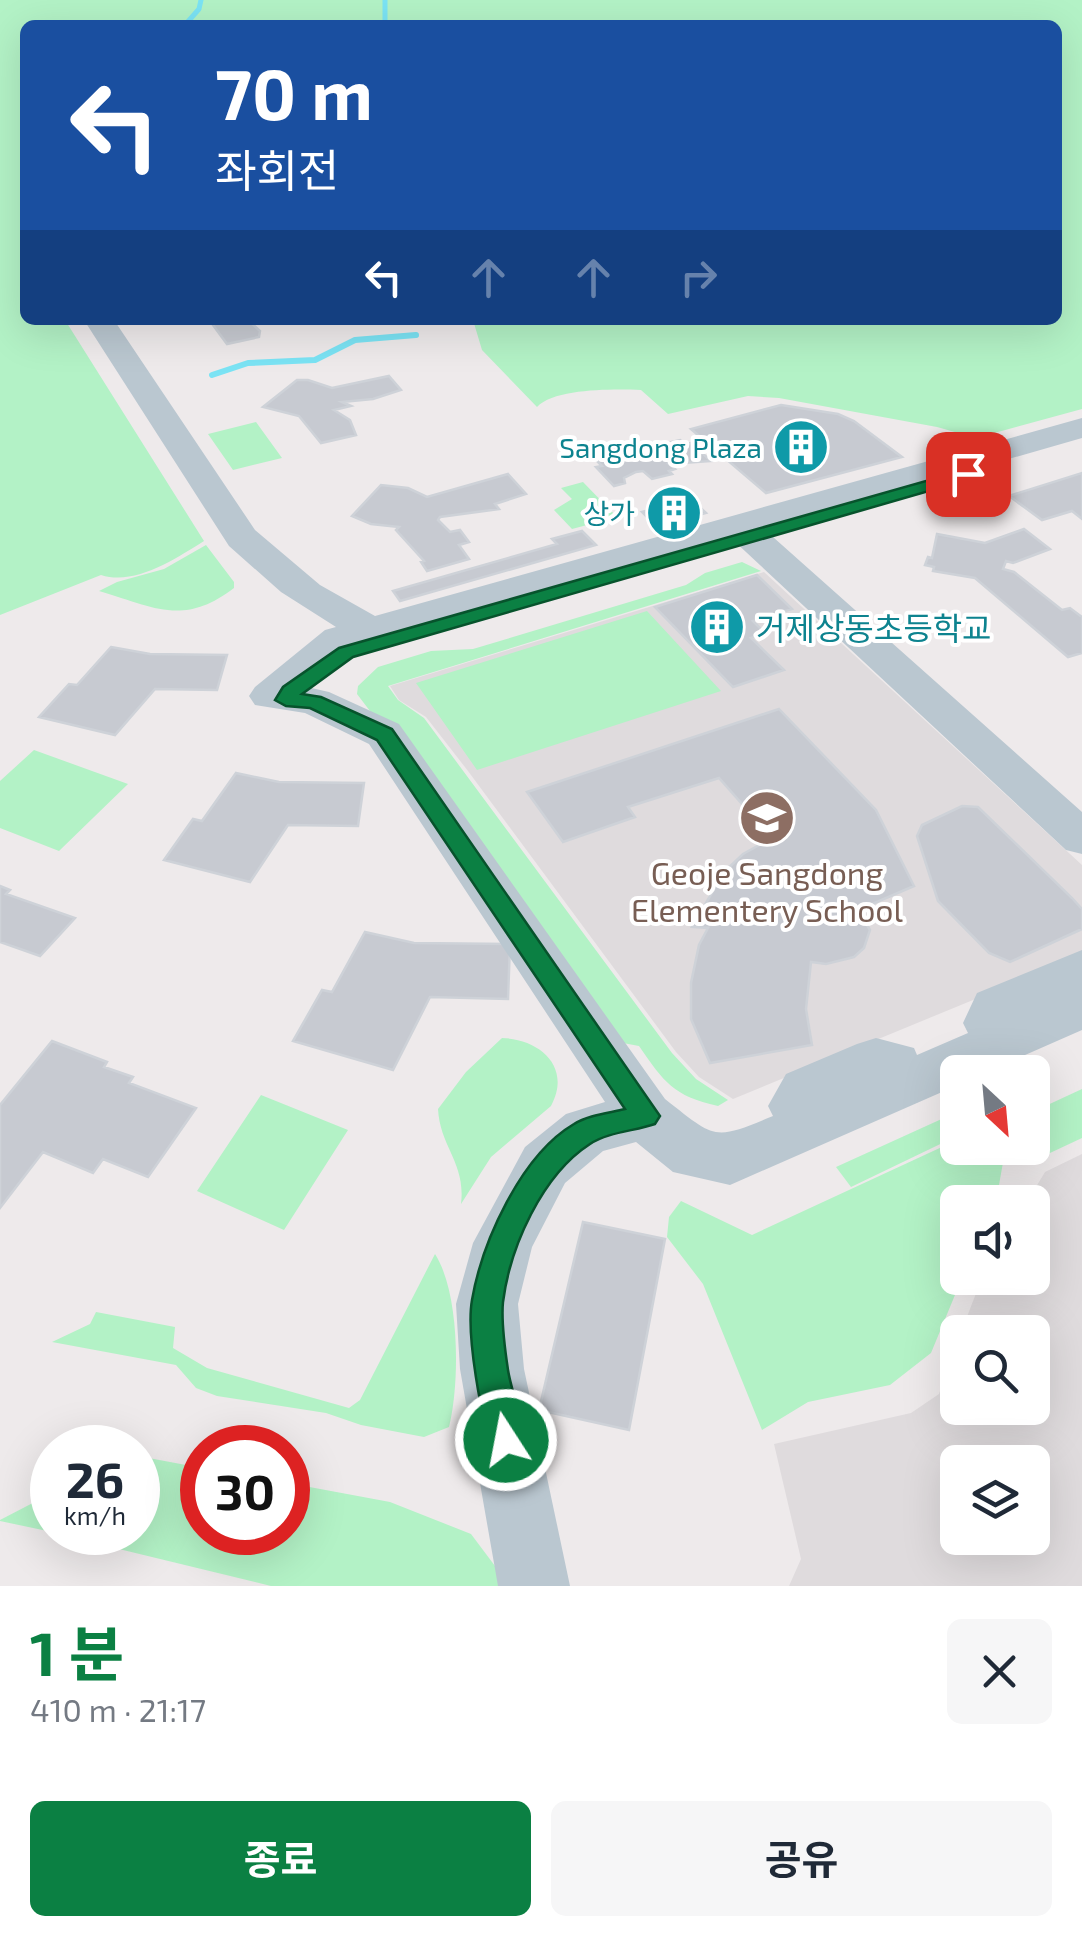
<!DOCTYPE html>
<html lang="ko">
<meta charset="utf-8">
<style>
:root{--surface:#fff;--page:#f6f6f7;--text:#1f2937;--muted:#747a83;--accent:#0b8043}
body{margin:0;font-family:"Exo 2","Noto Sans KR",sans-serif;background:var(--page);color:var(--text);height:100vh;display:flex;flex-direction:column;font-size:38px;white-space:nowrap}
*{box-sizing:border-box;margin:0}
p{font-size:32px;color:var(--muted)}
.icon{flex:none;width:55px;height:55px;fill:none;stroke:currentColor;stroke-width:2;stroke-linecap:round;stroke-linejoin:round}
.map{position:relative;height:1586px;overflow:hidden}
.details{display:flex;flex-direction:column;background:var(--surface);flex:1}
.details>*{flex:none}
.banner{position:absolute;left:20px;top:20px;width:1042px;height:305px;border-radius:15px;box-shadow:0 10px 40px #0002;background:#1a4fa0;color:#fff;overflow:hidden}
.needle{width:65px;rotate:154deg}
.buttons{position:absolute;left:940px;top:1055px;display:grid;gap:20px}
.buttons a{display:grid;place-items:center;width:110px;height:110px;border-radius:15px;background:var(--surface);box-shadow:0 10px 40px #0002;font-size:50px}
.speed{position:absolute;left:30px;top:1425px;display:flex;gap:20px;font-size:50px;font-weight:700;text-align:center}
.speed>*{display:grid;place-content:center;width:130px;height:130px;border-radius:50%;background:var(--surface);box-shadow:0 10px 40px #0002;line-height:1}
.speed small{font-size:25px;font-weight:400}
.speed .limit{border:15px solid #d22;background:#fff;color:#111}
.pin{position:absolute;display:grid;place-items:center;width:85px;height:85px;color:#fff;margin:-42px;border-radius:20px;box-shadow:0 5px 15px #0006}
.me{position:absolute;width:110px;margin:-55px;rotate:349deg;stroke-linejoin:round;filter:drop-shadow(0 0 8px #0008)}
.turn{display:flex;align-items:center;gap:35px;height:210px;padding:0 30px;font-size:45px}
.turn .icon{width:130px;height:130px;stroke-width:2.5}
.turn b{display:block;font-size:70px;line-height:85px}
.lanes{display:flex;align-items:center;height:95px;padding:0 30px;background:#0003;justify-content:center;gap:50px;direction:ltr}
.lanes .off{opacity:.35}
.round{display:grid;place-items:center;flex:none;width:105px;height:105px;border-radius:15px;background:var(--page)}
.headline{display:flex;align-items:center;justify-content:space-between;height:170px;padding:0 30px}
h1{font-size:60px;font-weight:700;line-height:75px;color:var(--accent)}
.button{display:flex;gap:20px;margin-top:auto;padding:20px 30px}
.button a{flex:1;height:115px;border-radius:15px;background:var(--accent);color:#fff;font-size:40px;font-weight:700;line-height:115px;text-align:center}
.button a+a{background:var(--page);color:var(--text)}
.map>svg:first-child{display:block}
</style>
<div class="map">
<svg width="1082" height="1586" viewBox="0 0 1082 1586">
<rect width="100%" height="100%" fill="#eeeaeb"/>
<path fill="#dfdbdd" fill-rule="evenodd" d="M764 572 1082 865V955L733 1099 699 1077 676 1052 468 771 426 717 399 700 390 686Z
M1082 1154V1586H789L801 1559 774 1444 911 1413 939 1394 957 1341 958 1408H1032V1332H961L982 1278H1032V1202H1027L1045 1172ZM958 1462H1032V1538H958Z"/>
<path fill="#b3f2c6" d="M0 0H1082V409L976 438 937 427 779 398 748 396 668 414 641 390C615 389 555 388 537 407L482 350 473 320H1058V25H25V320H65L204 541C175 559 135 586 101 575L0 615Z
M256 422 282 458 233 470 208 434Z
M583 482 617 517 572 529 554 510 572 499 561 488Z
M206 545 234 582V588C183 627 154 607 99 591L117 582 164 569Z
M742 562 761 571 388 686 398 700 424 718 672 1053 696 1079 728 1100 718 1106C673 1096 664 1082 639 1046L623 1043 357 694 358 686 378 667 431 651 473 649 686 585 705 573Z
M647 611 721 691 477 770 416 683Z
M34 750 128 784 59 851 0 828V781Z
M502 1038C540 1039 572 1067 551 1106L491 1157 461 1204C466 1163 440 1147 438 1109L466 1072Z
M1082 1089V1138L1035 1160 1004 1148H1032L1033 1106 1041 1108Z
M261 1095 348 1130 284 1230 197 1191Z
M957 1112V1136L851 1187 836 1167Z
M957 1140 958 1148 1005 1151 996 1202H958V1278H962L931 1353 890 1385 808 1402 762 1430 703 1284 667 1237 669 1217 681 1201 752 1235Z
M435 1254C460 1293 460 1383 449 1427L424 1437 361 1425 326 1413 217 1396 196 1388 176 1365 52 1342 90 1324 96 1312 175 1327 173 1348 207 1368 349 1408 360 1400Z
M138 1456 202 1468V1532H288V1483L390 1502 471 1534 510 1586H271L53 1533 138 1532Z
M52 1493V1532L0 1521V1520Z"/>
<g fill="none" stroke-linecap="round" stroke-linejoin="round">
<path stroke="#7be3f4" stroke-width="5" d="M385 0V24
M185 25 199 9 201 0"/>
<path stroke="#7be3f4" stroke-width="6" d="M212 375 248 363 315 360 355 340 416 335"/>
</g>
<path fill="#c7cad1" stroke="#ced2d8" stroke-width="2.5" d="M204 320H248L260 331 259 337 227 344 210 321Z
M389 376 401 390 373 399 342 402 351 406 334 410 350 420 356 435 321 443 299 416 263 407 297 380H308L332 388Z
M781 405 838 414 854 421 902 457 766 493 691 429Z
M680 440 684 444 691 443 711 461 669 464 675 469 669 471 672 474 652 479 643 471 636 472 624 478 625 483 614 486 596 467 602 466 597 461 606 456Z
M1082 473V519L1072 511 1042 520 1009 496Z
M508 474 526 494 495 504 499 509 440 517 438 520 450 532 460 530 469 542 459 545 469 559 427 571 421 562 424 561 396 530 399 527 371 524 352 516 381 485 408 488 427 497Z
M691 499 706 513 657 527 642 512Z
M1024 529 1050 549 1013 563 1006 561 1003 569 1014 572 1062 610 1070 608 1082 617V653L1068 657 975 578 933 571 934 567 925 565 928 557 932 558 937 534 985 543Z
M582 531 596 545 400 601 393 591 557 544 552 539Z
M757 575 792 609 753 621 765 633 751 638 784 670 733 687 655 607Z
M111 647 150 654 227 655 217 690 155 689 115 735 39 717 69 684 77 685Z
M779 709 876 810 914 886 858 910 870 930 864 948 854 957 826 964 811 962 806 1009 812 1045 710 1063 691 1019V983L699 945 708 928 692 927 724 872 743 854 772 838 719 778 628 807 635 817 563 842 527 792Z
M236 773 279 782 364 783 358 826 288 825 250 882 164 860 193 819 202 821Z
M962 806 978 807 1072 898 1082 909V929L1010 962 989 953 938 901 917 836 922 825Z
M0 886 10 890 6 894 75 918 40 956 0 942Z
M365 932 414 943 510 944 508 999 430 997 393 1070 293 1041 322 990 332 992Z
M52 1041 107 1062 104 1067 133 1077 129 1083 196 1108 148 1177 103 1159 93 1173 43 1152 0 1208V1105Z
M583 1222 665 1239 629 1430 539 1410Z"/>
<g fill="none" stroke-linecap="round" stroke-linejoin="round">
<path fill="#bac7d0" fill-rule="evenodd" d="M84 320H114L255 530 320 585 375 616 1082 418V438L764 529 1082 812V854L1066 850 732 539 405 633 401 643C388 647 380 642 368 643 346 645 323 673 307 687L329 692 399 724 665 1099C716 1139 713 1141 773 1116L768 1106 786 1074 857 1044 876 1038 914 1048 917 1055 968 1033 963 1023 977 993 1082 950V1030L986 1072H958V1085L730 1185 673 1172 636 1142 603 1151 565 1183 532 1247 518 1304 524 1369 570 1586H498L460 1369 456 1304 473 1243 525 1147 566 1114 605 1102 369 744 305 713 255 705 249 696 255 687 325 630 336 627 281 592 229 546Z"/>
</g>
<path fill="#0b8043" stroke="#07532c" stroke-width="2.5" d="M968 469 977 474 974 478 353 657 302 694 321 697 392 729 660 1116 655 1124C635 1131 608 1132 590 1144 542 1175 510 1247 503 1302 501 1322 505 1350 508 1370 512 1396 528 1428 518 1452L506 1457 494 1452C481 1420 466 1334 472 1300 482 1242 521 1155 574 1124 588 1115 609 1113 625 1109L377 740 310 708 286 706 275 700 283 687 339 648Z"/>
<defs>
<g id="building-disc" transform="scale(2.875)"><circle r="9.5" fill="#0f9aa8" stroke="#fff"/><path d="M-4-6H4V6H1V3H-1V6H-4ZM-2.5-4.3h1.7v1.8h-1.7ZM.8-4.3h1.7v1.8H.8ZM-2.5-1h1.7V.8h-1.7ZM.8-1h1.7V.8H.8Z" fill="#fff"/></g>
<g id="school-disc" transform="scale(2.875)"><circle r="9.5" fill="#8d6e63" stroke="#fff"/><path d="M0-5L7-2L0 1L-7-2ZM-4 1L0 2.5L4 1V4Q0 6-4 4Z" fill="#fff"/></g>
</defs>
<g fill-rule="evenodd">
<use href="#building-disc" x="801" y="447"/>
<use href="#building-disc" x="674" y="513"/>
<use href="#building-disc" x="717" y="627"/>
<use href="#school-disc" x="767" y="818"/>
</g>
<g text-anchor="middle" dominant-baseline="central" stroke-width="8" stroke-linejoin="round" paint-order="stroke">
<g font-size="28" fill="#0d838f" stroke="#fff" text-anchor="end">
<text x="762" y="447">Sangdong Plaza</text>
<text x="635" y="513">상가</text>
</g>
<g font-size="32" fill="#0d838f" stroke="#fff" text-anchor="start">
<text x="756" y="627">거제상동초등학교</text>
</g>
<g font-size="32" fill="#785e54" stroke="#fff">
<text x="767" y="872">Geoje Sangdong<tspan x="767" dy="37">Elementery School</tspan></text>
</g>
</g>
</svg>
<div class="buttons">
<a><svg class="needle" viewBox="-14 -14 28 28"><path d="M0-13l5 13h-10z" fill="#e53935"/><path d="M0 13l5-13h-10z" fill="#747a83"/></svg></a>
<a><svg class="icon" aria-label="sound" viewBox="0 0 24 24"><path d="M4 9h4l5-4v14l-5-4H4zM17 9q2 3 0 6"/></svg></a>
<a><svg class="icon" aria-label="search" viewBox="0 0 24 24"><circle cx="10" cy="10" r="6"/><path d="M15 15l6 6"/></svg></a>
<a><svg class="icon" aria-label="layers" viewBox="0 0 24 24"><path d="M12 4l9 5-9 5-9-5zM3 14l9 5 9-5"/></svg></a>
</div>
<div class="speed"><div>26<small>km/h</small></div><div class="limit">30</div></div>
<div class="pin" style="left:968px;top:474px;background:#d93025"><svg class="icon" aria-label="arrive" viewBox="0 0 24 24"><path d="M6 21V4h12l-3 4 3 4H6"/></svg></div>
<svg class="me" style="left:506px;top:1440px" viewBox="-20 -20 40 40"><circle r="17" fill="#0b8043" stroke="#fff" stroke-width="3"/><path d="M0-11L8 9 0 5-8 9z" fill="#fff"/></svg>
<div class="banner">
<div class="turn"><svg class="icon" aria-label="left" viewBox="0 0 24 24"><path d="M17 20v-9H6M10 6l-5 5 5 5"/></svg><div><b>70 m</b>좌회전</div></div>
<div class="lanes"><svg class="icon" aria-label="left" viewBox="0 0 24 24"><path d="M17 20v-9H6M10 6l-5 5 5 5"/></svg><svg class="icon off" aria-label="ahead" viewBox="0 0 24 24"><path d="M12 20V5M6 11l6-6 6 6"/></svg><svg class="icon off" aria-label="ahead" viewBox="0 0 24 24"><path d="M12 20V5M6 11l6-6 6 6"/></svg><svg class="icon off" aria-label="right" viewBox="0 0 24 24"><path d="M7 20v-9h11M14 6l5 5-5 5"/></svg></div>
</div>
</div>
<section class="details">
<div class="headline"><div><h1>1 분</h1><p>410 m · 21:17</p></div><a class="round"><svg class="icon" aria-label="close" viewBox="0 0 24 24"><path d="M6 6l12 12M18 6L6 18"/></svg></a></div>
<div class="button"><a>종료</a><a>공유</a></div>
</section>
